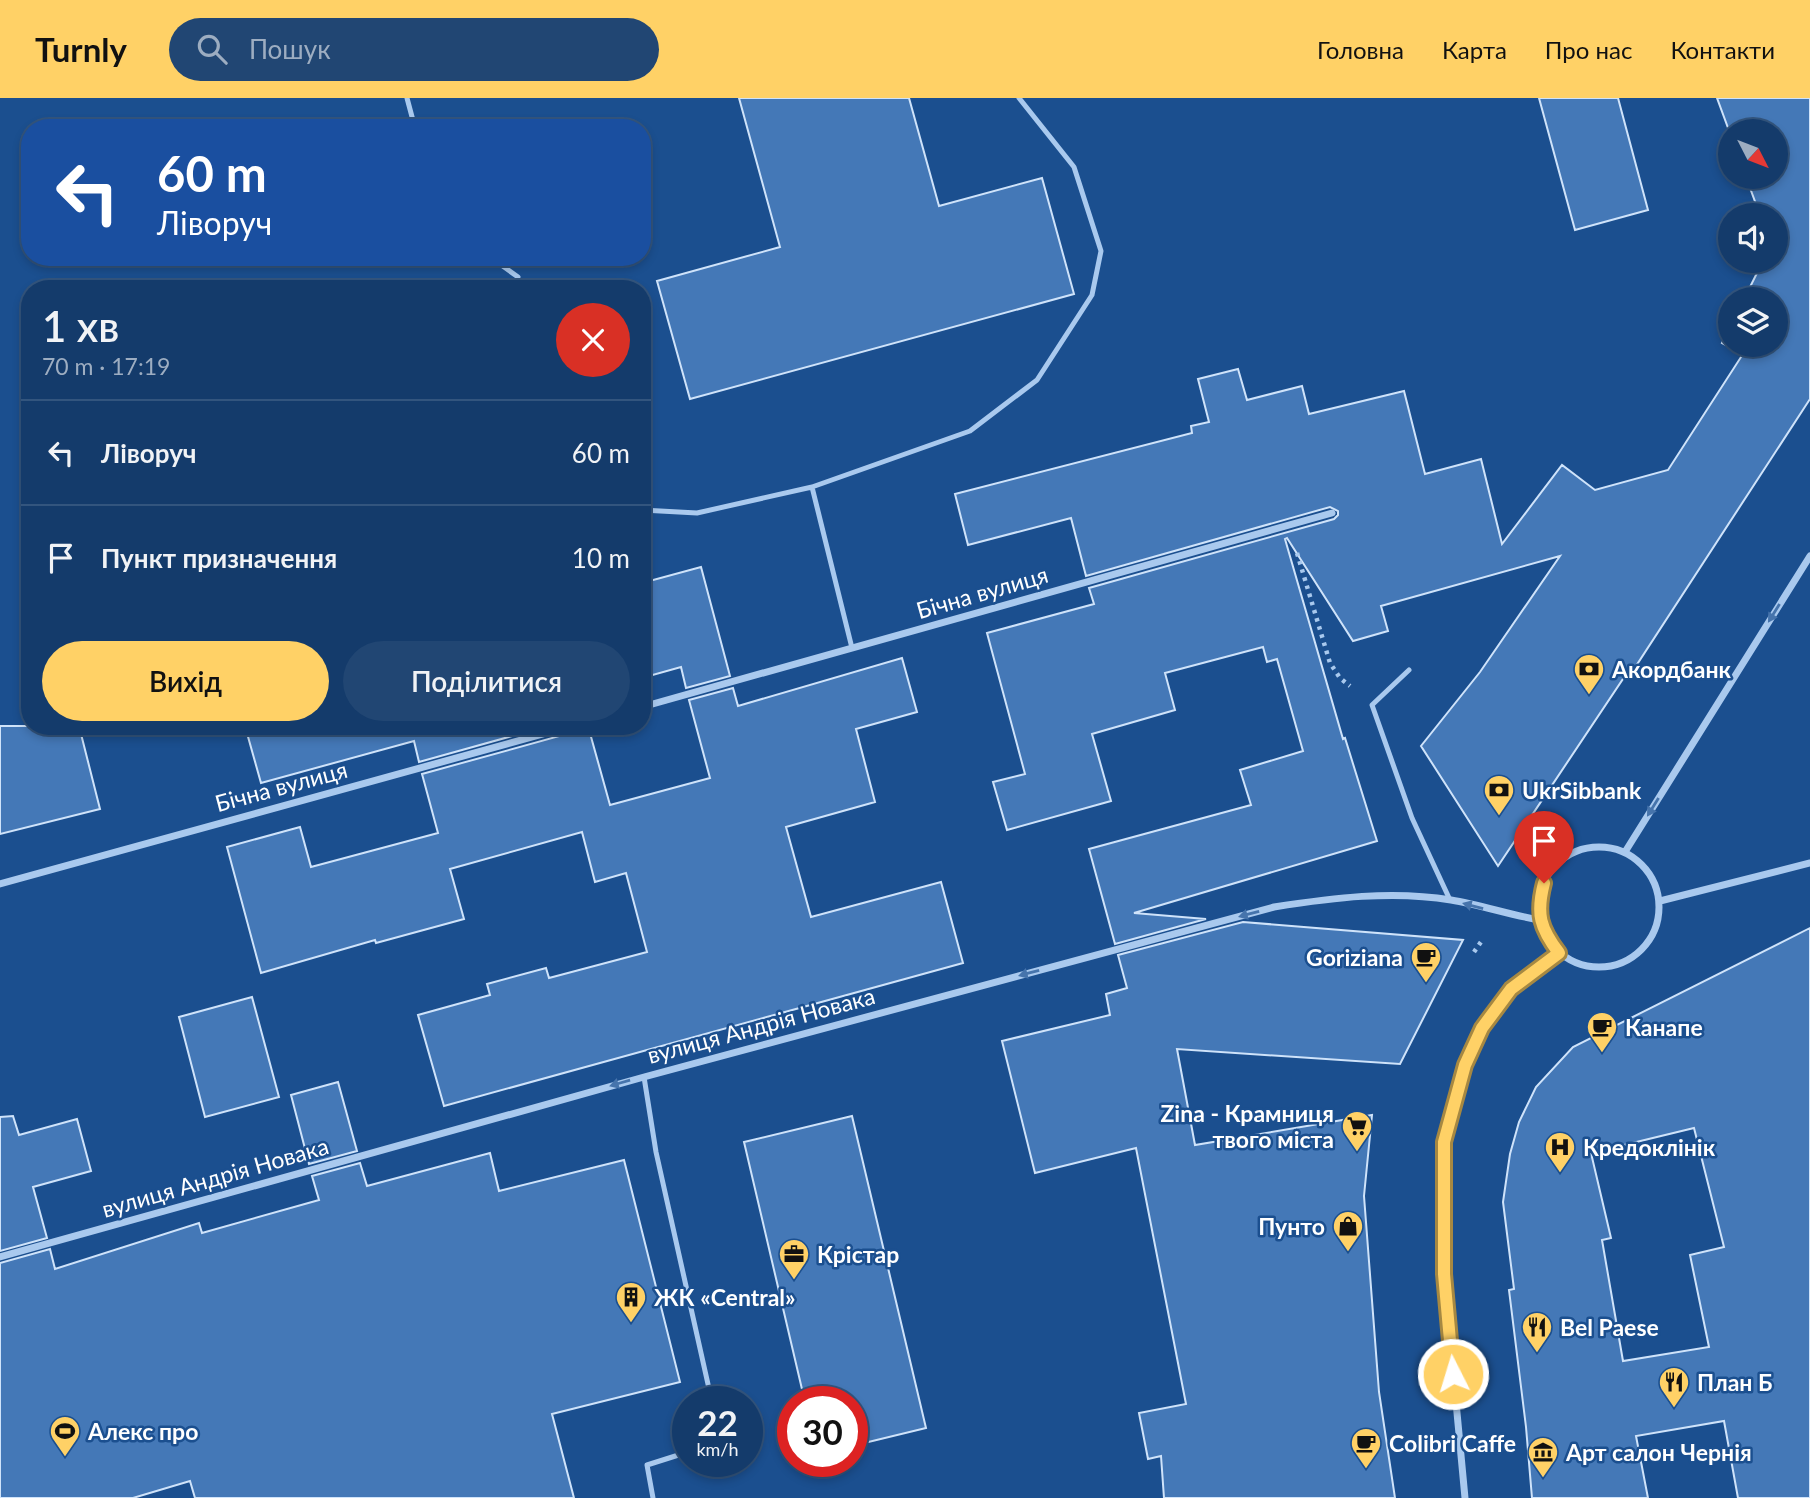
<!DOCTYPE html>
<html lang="uk">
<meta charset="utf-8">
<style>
:root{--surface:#143b6b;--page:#214673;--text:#f1f3f6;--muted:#9dadc1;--line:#33557e;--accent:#ffd166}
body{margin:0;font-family:Lato,sans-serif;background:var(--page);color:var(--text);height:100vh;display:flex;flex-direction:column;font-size:26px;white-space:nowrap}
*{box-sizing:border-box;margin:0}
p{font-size:23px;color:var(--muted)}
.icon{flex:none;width:38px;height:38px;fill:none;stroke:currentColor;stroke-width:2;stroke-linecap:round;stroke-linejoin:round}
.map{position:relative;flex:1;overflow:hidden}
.details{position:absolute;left:21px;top:182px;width:630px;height:455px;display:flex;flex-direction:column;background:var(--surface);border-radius:28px;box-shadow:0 4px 10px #0003,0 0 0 2px var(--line)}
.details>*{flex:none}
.hud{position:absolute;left:21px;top:21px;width:630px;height:147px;border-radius:28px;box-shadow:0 4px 10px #0003,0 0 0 2px var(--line);background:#1a4fa0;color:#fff;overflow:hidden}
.needle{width:46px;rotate:132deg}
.buttons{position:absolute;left:1718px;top:21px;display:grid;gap:14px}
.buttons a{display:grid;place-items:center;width:70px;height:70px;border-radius:50%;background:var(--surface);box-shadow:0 4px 10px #0003,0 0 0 2px var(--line);font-size:35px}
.speed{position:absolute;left:672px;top:1288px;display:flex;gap:14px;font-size:35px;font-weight:700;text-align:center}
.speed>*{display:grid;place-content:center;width:91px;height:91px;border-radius:50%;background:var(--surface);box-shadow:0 4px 10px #0003,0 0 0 2px var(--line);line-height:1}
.speed small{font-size:18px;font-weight:400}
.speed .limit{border:10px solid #d22;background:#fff;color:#111}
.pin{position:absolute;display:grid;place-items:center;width:60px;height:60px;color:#fff;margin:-72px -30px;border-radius:50% 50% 50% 0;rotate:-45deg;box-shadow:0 0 7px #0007}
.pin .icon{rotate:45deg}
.me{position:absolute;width:77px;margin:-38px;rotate:355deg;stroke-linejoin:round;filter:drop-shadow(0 0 5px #0008)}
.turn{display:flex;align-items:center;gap:24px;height:147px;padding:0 21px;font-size:32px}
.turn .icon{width:91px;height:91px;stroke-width:2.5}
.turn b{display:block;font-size:49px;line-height:60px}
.round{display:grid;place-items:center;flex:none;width:74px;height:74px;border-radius:37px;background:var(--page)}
.overview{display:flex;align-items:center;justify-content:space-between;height:119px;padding:0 21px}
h1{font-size:42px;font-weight:600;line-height:52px}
.primary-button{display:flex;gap:14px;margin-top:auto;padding:14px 21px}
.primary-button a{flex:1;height:80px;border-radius:42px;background:var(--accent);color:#111;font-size:28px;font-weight:600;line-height:80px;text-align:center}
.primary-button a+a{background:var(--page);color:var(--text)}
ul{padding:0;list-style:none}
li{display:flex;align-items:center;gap:21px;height:105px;padding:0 21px;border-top:2px solid var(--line)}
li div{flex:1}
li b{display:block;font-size:26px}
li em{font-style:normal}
header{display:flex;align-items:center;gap:42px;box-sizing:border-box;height:98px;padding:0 35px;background:var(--accent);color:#111}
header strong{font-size:33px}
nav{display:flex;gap:38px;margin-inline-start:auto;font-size:24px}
.search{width:490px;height:63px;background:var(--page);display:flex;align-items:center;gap:18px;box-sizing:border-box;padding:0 24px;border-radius:38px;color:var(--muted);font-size:26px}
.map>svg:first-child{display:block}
</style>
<header>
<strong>Turnly</strong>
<div class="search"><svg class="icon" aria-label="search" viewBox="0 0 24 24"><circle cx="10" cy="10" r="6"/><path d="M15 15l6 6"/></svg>Пошук</div>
<nav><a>Головна</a><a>Карта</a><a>Про нас</a><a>Контакти</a></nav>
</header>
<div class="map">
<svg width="1810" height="1400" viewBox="0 0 1810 1400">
<rect width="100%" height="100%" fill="#1b4f8f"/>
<path fill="#4478b7" stroke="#cfe3fa" stroke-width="2" fill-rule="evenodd" d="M739 0H909L939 108 1042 80 1074 196 690 301 657 183 780 149Z
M1539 0H1618L1648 112 1575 132Z
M1717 0H1810V301L1634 571 1631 569 1498 768 1421 648 1480 574 1560 458 1381 508 1388 533 1353 543 1287 440 1285 441 1343 641 1345 640 1377 743 1134 815 1206 821 1115 846 1089 751 1251 707 1240 672 1303 653 1277 561 1267 564 1263 549 1165 575 1175 612 1092 636 1111 703 1007 732 993 684 1025 676 987 535 1094 506 1089 490 1334 421 1338 417V413L1330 409 1086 478 1071 420 968 447 955 396 1192 335 1191 328 1209 324 1198 281 1238 271 1247 302 1302 288 1309 316 1404 293 1425 376 1481 361 1502 446 1562 367 1595 392 1668 372 1743 256 1722 245 1731 227V247H1776V201H1744L1763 163H1776V117H1760L1746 79H1776V33H1731V38Z
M701 469 730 578 686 590 681 569 642 580V485Z
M902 560 917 614 856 631 875 704 786 729 811 819 941 784 963 865 444 1008 418 917 490 897 487 886 546 870 549 880 647 854 626 775 595 784 582 734 450 771 464 821 376 845 375 842 261 875 227 749 300 729 311 769 438 735 422 676 574 634 578 628H588L610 707 710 680 689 602 733 590 738 608Z
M0 628H79L100 711 0 736Z
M245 628H548L419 664 414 643 261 685Z
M1243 824 1463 842 1400 966 1177 951 1195 1047 1372 1017 1364 1098 1379 1294 1395 1400H1164L1161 1358 1148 1361 1139 1315 1186 1306 1136 1050 1035 1075 1002 943 1110 917 1106 896 1127 890 1118 857Z
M1810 830V1400H1738L1724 1323 1636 1338 1648 1400H1532L1526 1329 1509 1192 1514 1191 1503 1104 1510 1056 1519 1024 1536 989 1573 949ZM1694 1030 1724 1149 1690 1157 1709 1249 1623 1263 1602 1142 1611 1140 1591 1055Z
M252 899 279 999 205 1019 179 919Z
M338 984 357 1053 309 1066 291 997Z
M13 1018 19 1037 77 1021 91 1073 33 1089 47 1140 0 1153V1019Z
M852 1018 926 1330 852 1348V1304H805L744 1044Z
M490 1055 499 1093 624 1062 680 1284 552 1316 574 1400H195L190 1383 133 1400H0V1165L50 1151 55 1171 199 1125 202 1135 319 1102 312 1078 360 1065 367 1088Z"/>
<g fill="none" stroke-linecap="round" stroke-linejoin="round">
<path stroke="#a9c9ee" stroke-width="4.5" stroke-dasharray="3.5 5" stroke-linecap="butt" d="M1297 455 1330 565 1340 580 1350 588
M1474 854 1483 841"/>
<path stroke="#a9c9ee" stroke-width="5" d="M407 0 415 30
M490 159 518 179
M812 389 852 550
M642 412 697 415 812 389 970 333 1037 282 1092 197 1101 153 1074 69 1019 0
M1409 572 1372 607 1412 720 1450 802
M644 979 656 1054 712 1304
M653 1400 647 1367 688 1354"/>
<path stroke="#a9c9ee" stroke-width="7" d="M642 609 1332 415
M1539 809a60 60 0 1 1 120 0a60 60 0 1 1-120 0Z
M1625 754 1810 458
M0 786 572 628
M1660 803 1810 765
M0 1159 644 979 1274 809C1332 800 1392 792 1451 802 1481 807 1510 817 1540 822
M1465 1400 1444 1176V1044L1465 967 1482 930 1511 891 1559 855"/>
</g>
<defs><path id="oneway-solid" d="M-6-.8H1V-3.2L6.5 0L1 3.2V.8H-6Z" transform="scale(1.75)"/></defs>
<g fill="#4674ac">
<use href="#oneway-solid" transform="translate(1774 515) rotate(122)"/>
<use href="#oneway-solid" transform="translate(1653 709) rotate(122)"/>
<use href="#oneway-solid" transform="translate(1473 808) rotate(-165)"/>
<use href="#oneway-solid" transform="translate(1249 816) rotate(165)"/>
<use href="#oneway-solid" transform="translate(1029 875) rotate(165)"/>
<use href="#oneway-solid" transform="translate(620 985) rotate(164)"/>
</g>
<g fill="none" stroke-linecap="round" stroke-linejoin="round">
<g stroke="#a68842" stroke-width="18">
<path id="route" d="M1453 1276 1444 1176V1044L1465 967 1482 930 1511 891 1559 855C1540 830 1536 816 1544 785"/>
</g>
<use href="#route" stroke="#ffd166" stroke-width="12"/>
</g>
<defs>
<g id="bank-pin" transform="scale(1.575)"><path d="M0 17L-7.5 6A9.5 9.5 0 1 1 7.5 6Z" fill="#ffd166" stroke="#1b4f8f"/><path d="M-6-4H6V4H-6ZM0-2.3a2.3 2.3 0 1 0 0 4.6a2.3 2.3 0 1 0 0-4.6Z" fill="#111"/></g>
<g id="cafe-pin" transform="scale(1.575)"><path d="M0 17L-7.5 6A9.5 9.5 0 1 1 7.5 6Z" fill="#ffd166" stroke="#1b4f8f"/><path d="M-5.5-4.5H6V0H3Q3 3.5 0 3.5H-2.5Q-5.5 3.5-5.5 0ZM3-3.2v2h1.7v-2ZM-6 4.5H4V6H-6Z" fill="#111"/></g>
<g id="supermarket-pin" transform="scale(1.575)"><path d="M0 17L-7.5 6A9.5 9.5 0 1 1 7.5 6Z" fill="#ffd166" stroke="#1b4f8f"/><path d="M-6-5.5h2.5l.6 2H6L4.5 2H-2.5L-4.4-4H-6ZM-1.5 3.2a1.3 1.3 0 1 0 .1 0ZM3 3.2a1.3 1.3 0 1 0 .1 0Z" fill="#111"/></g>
<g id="hospital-pin" transform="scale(1.575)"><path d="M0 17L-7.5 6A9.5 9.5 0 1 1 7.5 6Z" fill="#ffd166" stroke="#1b4f8f"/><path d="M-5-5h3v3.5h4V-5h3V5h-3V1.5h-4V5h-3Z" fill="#111"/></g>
<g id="shop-pin" transform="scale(1.575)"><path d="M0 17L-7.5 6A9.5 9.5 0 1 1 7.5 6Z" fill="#ffd166" stroke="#1b4f8f"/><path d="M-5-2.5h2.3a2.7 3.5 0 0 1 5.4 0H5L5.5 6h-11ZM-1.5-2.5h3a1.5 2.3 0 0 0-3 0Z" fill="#111"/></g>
<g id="office-pin" transform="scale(1.575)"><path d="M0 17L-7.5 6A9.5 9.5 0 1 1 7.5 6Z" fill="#ffd166" stroke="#1b4f8f"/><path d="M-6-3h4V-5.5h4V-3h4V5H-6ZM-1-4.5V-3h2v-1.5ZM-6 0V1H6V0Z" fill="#111"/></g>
<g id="building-pin" transform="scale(1.575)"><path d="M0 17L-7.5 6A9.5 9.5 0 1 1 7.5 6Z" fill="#ffd166" stroke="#1b4f8f"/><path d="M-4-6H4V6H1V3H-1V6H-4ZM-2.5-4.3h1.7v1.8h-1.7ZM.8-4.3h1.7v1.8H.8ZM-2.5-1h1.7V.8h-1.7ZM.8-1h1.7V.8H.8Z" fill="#111"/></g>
<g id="restaurant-pin" transform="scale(1.575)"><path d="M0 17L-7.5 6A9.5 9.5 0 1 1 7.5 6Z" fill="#ffd166" stroke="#1b4f8f"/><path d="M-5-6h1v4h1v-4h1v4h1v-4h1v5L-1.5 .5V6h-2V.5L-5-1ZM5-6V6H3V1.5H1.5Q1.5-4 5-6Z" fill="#111"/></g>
<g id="stadium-pin" transform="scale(1.575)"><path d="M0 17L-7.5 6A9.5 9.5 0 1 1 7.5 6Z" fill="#ffd166" stroke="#1b4f8f"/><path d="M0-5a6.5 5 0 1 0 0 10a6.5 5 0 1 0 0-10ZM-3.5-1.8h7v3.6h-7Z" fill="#111"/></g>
<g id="museum-pin" transform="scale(1.575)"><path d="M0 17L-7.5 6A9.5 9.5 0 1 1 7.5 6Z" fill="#ffd166" stroke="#1b4f8f"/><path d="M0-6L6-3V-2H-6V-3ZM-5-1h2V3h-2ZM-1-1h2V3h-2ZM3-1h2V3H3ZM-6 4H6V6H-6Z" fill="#111"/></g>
</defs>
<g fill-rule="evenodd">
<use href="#bank-pin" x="1589" y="571"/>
<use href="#bank-pin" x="1499" y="692"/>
<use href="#cafe-pin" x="1426" y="859"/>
<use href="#cafe-pin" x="1602" y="929"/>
<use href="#supermarket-pin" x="1357" y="1028"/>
<use href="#hospital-pin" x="1560" y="1049"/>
<use href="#shop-pin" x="1348" y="1128"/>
<use href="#office-pin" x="794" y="1156"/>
<use href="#building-pin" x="631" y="1199"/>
<use href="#restaurant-pin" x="1537" y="1229"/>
<use href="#restaurant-pin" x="1674" y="1284"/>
<use href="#stadium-pin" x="65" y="1333"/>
<use href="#cafe-pin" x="1366" y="1345"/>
<use href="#museum-pin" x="1543" y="1354"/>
</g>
<g text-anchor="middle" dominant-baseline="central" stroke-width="5" stroke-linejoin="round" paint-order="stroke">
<g font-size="23" fill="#fff" stroke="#1b4f8f">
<text transform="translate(982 494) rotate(-16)">Бічна вулиця</text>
<text transform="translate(281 688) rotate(-15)">Бічна вулиця</text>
<text transform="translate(761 927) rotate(-15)">вулиця Андрія Новака</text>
<text transform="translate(215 1079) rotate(-16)">вулиця Андрія Новака</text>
</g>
<g font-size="23" font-weight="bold" fill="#fff" stroke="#1b4f8f" text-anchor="start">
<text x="1612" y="571">Акордбанк</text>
<text x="1522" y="692">UkrSibbank</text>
<text x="1403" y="859" text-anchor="end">Goriziana</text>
<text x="1625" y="929">Канапе</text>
<text x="1334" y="1015" text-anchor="end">Zina - Крамниця<tspan x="1334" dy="26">твого міста</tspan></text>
<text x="1583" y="1049">Кредоклінік</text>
<text x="1325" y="1128" text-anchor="end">Пунто</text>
<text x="817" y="1156">Крістар</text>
<text x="654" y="1199">ЖК «Central»</text>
<text x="1560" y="1229">Bel Paese</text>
<text x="1697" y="1284">План Б</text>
<text x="88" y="1333">Алекс про</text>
<text x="1389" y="1345">Colibri Caffe</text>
<text x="1566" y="1354">Арт салон Чернія</text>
</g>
</g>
</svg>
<div class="buttons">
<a><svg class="needle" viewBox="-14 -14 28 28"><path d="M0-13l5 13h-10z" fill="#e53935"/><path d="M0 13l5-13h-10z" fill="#9dadc1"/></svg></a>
<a><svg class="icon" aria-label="sound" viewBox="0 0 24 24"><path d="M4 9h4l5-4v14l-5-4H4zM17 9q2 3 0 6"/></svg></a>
<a><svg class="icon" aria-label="layers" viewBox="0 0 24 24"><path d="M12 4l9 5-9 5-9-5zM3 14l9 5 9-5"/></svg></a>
</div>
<div class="speed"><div>22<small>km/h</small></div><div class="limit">30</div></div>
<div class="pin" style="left:1544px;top:785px;background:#d93025"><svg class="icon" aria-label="arrive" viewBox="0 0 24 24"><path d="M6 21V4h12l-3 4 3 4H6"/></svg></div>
<svg class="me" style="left:1453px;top:1276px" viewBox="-20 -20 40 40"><circle r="17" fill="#ffd166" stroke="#fff" stroke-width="3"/><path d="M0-11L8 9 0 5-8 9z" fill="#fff"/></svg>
<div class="hud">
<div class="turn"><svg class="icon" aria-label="left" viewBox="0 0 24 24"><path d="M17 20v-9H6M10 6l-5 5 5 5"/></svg><div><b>60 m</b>Ліворуч</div></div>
</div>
<section class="details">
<div class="overview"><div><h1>1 хв</h1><p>70 m · 17:19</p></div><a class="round" style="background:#d93025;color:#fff"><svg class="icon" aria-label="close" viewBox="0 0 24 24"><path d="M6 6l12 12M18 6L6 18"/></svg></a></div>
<ul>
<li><svg class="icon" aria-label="left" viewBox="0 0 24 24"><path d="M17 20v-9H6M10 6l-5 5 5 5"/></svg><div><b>Ліворуч</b></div><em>60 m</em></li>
<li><svg class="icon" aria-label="arrive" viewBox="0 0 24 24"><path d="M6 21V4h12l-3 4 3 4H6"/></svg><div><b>Пункт призначення</b></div><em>10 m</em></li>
</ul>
<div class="primary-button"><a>Вихід</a><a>Поділитися</a></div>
</section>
</div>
